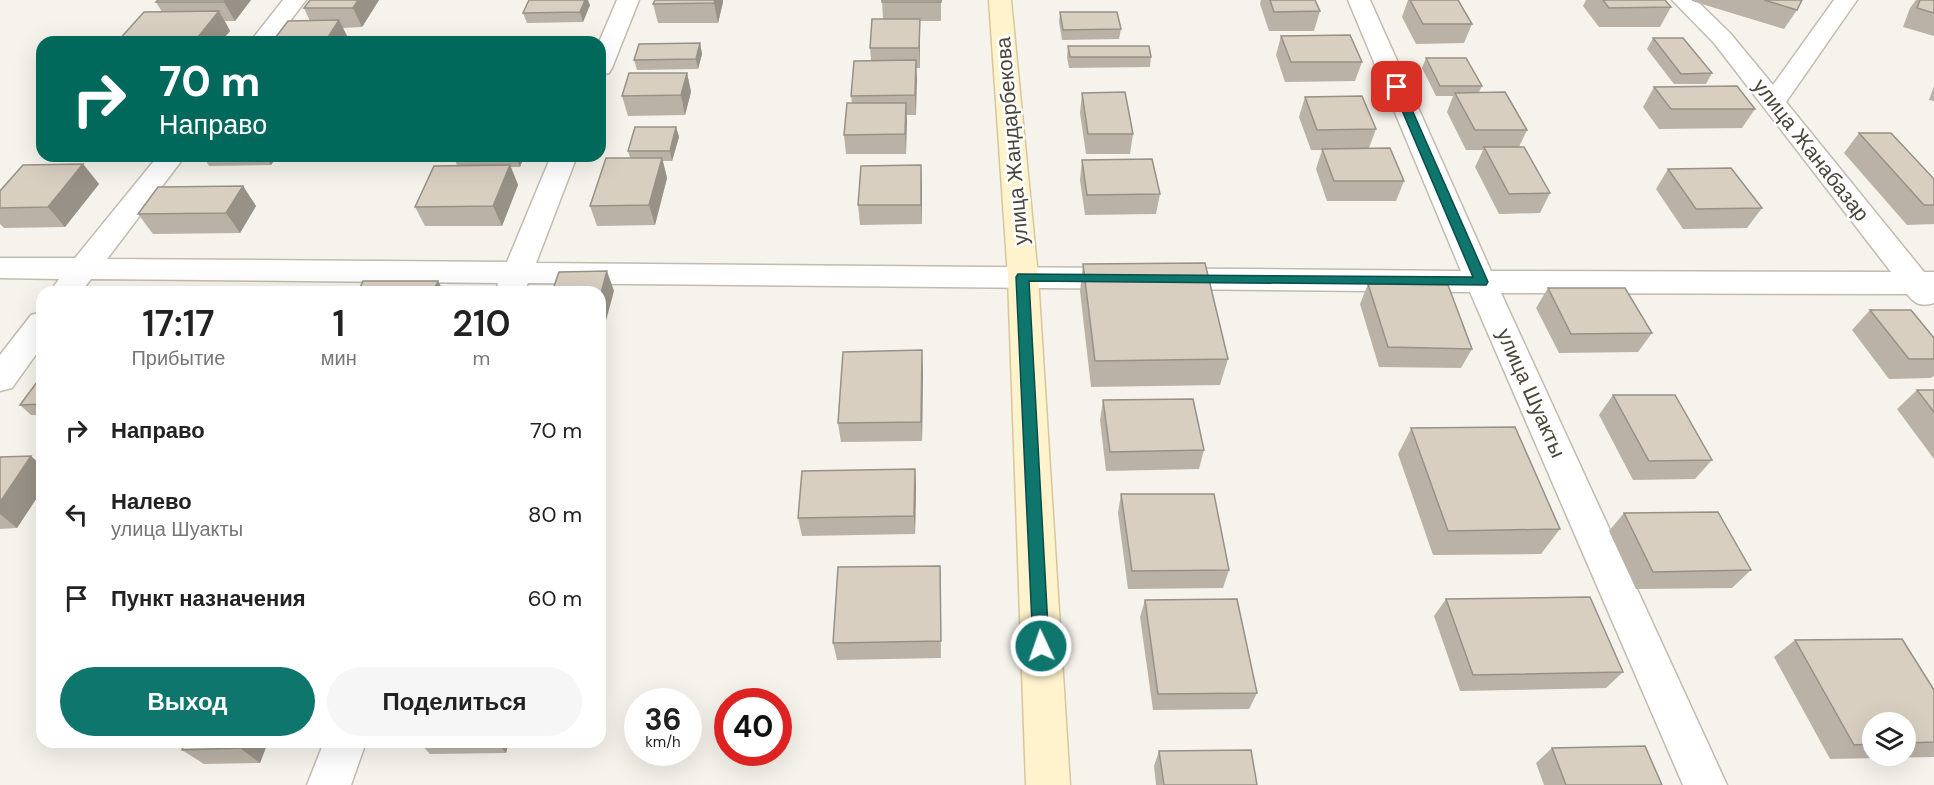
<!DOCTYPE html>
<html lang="ru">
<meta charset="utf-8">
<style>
:root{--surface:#fff;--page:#f6f6f6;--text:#222;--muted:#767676;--accent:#0f766e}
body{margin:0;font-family:"DM Sans",sans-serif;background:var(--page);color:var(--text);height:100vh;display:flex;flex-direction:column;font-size:22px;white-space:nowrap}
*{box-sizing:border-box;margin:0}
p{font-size:20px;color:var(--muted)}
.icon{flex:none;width:33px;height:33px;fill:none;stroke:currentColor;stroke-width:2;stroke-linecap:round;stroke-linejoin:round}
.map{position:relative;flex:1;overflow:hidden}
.panel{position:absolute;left:36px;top:286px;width:570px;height:462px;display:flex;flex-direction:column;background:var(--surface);border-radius:18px;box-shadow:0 6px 24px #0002}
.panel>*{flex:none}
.hud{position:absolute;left:36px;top:36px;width:570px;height:126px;border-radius:18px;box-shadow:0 6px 24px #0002;background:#00695c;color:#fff;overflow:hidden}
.controls{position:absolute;left:1862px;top:712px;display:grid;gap:12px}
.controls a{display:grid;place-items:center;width:54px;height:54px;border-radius:50%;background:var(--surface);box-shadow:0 6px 24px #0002;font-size:30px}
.speed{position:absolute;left:624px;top:688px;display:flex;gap:12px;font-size:30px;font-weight:700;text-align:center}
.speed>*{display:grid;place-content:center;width:78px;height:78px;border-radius:50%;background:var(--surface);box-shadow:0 6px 24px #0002;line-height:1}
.speed small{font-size:15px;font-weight:400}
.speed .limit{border:9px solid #d22;background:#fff;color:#111}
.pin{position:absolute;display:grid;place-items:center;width:51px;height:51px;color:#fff;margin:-26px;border-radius:12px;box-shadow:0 3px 9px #0006}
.me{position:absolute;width:66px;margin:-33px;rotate:357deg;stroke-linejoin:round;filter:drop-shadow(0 0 4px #0008)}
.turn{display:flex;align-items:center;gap:21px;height:126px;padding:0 24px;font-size:27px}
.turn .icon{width:78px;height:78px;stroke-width:2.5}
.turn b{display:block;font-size:42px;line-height:51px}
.eta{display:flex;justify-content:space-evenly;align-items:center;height:102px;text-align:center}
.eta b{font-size:36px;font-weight:600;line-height:42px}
.cta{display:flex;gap:12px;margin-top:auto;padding:12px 24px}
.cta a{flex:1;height:69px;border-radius:36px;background:var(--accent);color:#fff;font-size:24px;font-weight:600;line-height:69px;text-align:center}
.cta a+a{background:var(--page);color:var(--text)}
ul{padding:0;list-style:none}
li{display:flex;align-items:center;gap:18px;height:84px;padding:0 24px}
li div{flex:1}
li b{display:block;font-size:22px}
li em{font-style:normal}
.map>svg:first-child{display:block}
</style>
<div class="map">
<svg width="1934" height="785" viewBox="0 0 1934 785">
<rect width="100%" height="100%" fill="#f6f3ec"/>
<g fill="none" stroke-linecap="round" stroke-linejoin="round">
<g stroke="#c2bbae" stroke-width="3">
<path id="street" d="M283 0H306L274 42H250Z
M617 0H639L612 68 609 73 600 75 599 42Z
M1348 0H1370L1491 271 1891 272 1714 43 1672 0H1696L1730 33 1773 85 1834 0H1857L1786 102 1924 272H1934V303C1921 307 1915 304 1907 294L1501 293 1727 785H1683L1470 292 528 283 524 292H496L498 283 91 279 81 292H50L59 279 0 278V258H75L158 156H185L107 259 507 262 551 156H577L536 263 1461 271Z
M42 312V346L12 388 0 391V355L31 315Z
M324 742H366L351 785H307Z"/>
</g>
<g stroke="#d6c79b" stroke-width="3">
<path id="secondary" d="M989 0H1011L1038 277 1070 785H1026L1008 277Z"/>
</g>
<use href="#street" fill="#fff" fill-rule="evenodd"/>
<use href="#secondary" fill="#fff3cd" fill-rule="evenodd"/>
</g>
<path fill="#bab2a6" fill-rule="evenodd" d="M158 0H251L235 21H225L230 31 221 42H117L162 12 156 2Z
M379 0 362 27 343 28 349 40 347 42H272L310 21 304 8Z
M882 0H941V21H920V68H916V115H906V154H846L844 135 852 103 851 96 871 60 870 48 883 19Z
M1261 0H1315L1320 11 1314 31H1269L1260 4Z
M1408 0H1458L1472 24 1464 43 1416 44 1402 17Z
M1586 0H1665L1671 7 1660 27H1599L1583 6Z
M1692 0H1802L1797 10 1784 29 1692 1Z
M1916 0H1934V36L1903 27 1910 8Z
M723 2 718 23H658L653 4Z
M590 5 583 22 527 23 523 13Z
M1060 12 1121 29 1119 39 1062 40 1059 22Z
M1281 36 1362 62 1355 81 1285 82 1276 55Z
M1653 38 1712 73 1706 84H1674L1647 49Z
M700 43 702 54 698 69 637 70 634 60Z
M1068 46 1151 57 1150 67 1069 68 1067 57Z
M1426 58 1482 86 1479 92 1527 130 1519 147 1550 193 1540 213 1499 214 1475 167 1483 150H1466L1447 112 1453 96H1436L1422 68Z
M687 73 691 92 685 115 628 116 622 96Z
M1934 86V101L1929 100Z
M1654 87 1755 109 1742 128 1659 129 1643 107Z
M1082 93 1133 134 1130 154H1086L1080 113Z
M1305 97 1376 129 1369 148 1404 181 1396 201H1327L1316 169 1322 150H1311L1299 117Z
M676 127 679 137 672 161H663L667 178 655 225 597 226 590 206 630 158 628 151Z
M1859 133 1934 179V224L1907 225 1844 153Z
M56 156H133L132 157 58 158Z
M203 156H277L271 165 209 166Z
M453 156H524L520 167H511L518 185 502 226H425L415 207 457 165Z
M1082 160 1160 194 1156 214 1085 215 1080 180Z
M83 164 99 184 65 227 4 228 0 224V191Z
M1668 169 1762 208 1747 228 1683 229 1656 189Z
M922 185V224L860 225 858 205Z
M243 186 256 206 240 233 153 234 138 214Z
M1083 264 1228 359 1220 385 1091 387 1080 291Z
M1368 284 1472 349 1461 368 1379 367 1360 304Z
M1548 288 1652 333 1638 352 1559 353 1536 308Z
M1870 310 1934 338V376L1931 378 1889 379 1852 330Z
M923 370 922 441 841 442 838 423Z
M42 382V415H31L20 405Z
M1917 390H1934V459L1897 409Z
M1613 395 1712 460 1695 479 1633 480 1599 415Z
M1103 400 1204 450 1199 469 1106 471 1100 420Z
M1411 429 1560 529 1541 554 1433 555 1398 454Z
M0 457 42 466V490L17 528 0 529Z
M915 469 916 488 915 534 802 536 798 518Z
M1121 494 1229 570 1223 588 1128 589 1118 513Z
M1624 513 1751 570 1732 588 1636 589 1609 531Z
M940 566 941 658 837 660 833 643Z
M1446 599 1623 672 1606 688 1460 691 1434 616Z
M1145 600 1257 693 1249 709 1153 710 1140 617Z
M1795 640 1934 690V757L1830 759 1774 657ZM1872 723H1905V756H1872Z
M268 742 260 763 204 764 182 750Z
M419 742H509L506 753 430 754Z
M1552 748 1662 785H1544L1536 763Z
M1159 751 1257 785H1156L1154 766Z"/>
<path fill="#979187" d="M225 0H251L235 21 224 2Z
M358 0H379L362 27 353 8Z
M585 0H588L590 5 583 22 580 12Z
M715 0H723V2L718 23 714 3Z
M219 11 230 31 221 42H194Z
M920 19V68L919 48Z
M339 20 349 40 347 42H325Z
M700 43 702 54 698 69 696 59Z
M916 60 917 79 916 115 915 95Z
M687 73 691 92 685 115 681 95Z
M906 103 907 122 906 154 905 134Z
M676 127 679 137 672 161 670 151Z
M265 156H277L271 165Z
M515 156H524L520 167Z
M662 158 667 178 655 225 649 205Z
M83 164 99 184 65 227 48 207Z
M510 165 518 185 502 226 493 206Z
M921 165 922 185V224L921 205Z
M243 186 256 206 240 233 226 213Z
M607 271 614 291 600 343V297Z
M438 281 444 292H433Z
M922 350 923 370 922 441 921 422Z
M31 456 42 466V490L17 528 0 514V502Z
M915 469 916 488 915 534 914 516Z
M940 566 941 583V658V641Z
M243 742H268L260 763 240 748Z
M497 742H509L506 753Z"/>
<path fill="#d8cfc1" stroke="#979187" stroke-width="1.5" d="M158 0H225L224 2H156Z
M310 0H358L353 8H304Z
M529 0H585L580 12 523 13Z
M655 0H715L714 3 653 4Z
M882 0H941V2H882Z
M1270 0H1315L1320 11 1274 12Z
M1410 0H1458L1472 24H1423Z
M1603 0H1665L1671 7 1609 8Z
M1764 0H1802L1797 10Z
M1920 0H1934V13L1917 8Z
M219 11 194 42H117L144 12Z
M1060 12H1117L1121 29 1063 30Z
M872 19H920L919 48H870Z
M339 20 325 42H272L288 21Z
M1350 35 1362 62H1291L1281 36Z
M1653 38H1683L1712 73 1681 74Z
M523 40H571V42H522Z
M700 43 696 59 634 60 639 44Z
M1068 46H1149L1151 57H1070Z
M1426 58H1466L1482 86H1440Z
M916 60 915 95 851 96 854 61Z
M629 73H687L681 95 622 96Z
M1737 86 1755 109H1671L1654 87Z
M1125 92 1133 134H1088L1082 93Z
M1505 92 1527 130H1475L1455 93Z
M1362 96 1376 129 1317 130 1305 97Z
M847 103H906L905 134 844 135Z
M635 127H676L670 151H628Z
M1859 133H1891L1934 179V205H1924Z
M1484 147H1524L1550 193 1509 194Z
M1390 148 1404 181H1334L1322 149Z
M606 158H662L649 205 590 206Z
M1152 159 1160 194 1087 195 1082 160Z
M83 164 48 207 0 208V191L23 165Z
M510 165 493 206 415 207 434 166Z
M921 165V205H858L861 166Z
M1731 168 1762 208 1696 209 1668 169Z
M243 186 226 213 138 214 158 187Z
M1205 263 1228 359 1095 361 1083 264Z
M607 271 600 297V292H552L559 272Z
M363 281H438L433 292H358Z
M1368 284 1448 285 1472 349 1388 347Z
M1548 288H1625L1652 333 1571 334Z
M1870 310H1911L1934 338V359H1909Z
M922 350 921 422 838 423 843 352Z
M37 382H42V404L20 405Z
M1917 390H1934V412Z
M1613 395H1675L1712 460 1649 461Z
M1193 399 1204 450 1110 452 1103 400Z
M1515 427 1560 529 1448 531 1411 428Z
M31 456 0 502V457Z
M915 469 914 516 798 518 802 471Z
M1121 494H1214L1229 570 1132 571Z
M1718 512 1751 570 1653 572 1624 513Z
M940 566 941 641 833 643 838 567Z
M1590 597 1623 672 1473 675 1446 599Z
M1237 599 1257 693 1158 694 1145 600Z
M1902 639 1934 690V742L1905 743V723H1872V744L1854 745 1795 640Z
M185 742H243L240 748 182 750Z
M1645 746 1662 785H1566L1552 748Z
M1251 750 1257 785H1164L1159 751Z"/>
<path fill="#0f766e" stroke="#0a4d48" stroke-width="1.5" d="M1393 84 1402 87 1488 282 1486 285 1029 281 1049 646 1047 652 1041 654 1035 652 1033 646 1016 277 1018 274 1473 277 1392 87Z"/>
<g text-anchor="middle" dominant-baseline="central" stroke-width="5" stroke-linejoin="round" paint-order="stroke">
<g font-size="21" fill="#4b4439" stroke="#fff">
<text transform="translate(1012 141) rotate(-95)">улица Жандарбекова</text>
<text transform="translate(1811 150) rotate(52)">улица Жанабазар</text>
<text transform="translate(1531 393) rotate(66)">улица Шуакты</text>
</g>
</g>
</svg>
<div class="controls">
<a><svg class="icon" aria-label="layers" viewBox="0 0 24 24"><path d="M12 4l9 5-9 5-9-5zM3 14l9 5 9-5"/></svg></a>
</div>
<div class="speed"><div>36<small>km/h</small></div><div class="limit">40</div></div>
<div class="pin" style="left:1397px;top:87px;background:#d93025"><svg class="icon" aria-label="arrive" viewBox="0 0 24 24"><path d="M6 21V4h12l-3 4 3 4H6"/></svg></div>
<svg class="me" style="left:1041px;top:646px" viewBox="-20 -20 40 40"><circle r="17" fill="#0f766e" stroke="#fff" stroke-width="3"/><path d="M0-11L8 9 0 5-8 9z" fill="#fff"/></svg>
<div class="hud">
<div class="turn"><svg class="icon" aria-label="right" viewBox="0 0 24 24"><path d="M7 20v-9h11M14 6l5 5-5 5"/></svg><div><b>70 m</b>Направо</div></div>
</div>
<section class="panel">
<div class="eta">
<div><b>17:17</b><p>Прибытие</p></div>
<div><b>1</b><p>мин</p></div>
<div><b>210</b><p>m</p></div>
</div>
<ul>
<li><svg class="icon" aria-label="right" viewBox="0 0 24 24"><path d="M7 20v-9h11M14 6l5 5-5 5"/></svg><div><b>Направо</b></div><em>70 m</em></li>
<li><svg class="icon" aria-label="left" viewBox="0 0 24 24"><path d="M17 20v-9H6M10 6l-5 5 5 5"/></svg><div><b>Налево</b><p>улица Шуакты</p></div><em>80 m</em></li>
<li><svg class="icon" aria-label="arrive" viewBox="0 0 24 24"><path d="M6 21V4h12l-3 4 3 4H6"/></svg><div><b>Пункт назначения</b></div><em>60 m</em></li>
</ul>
<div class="cta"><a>Выход</a><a>Поделиться</a></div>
</section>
</div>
